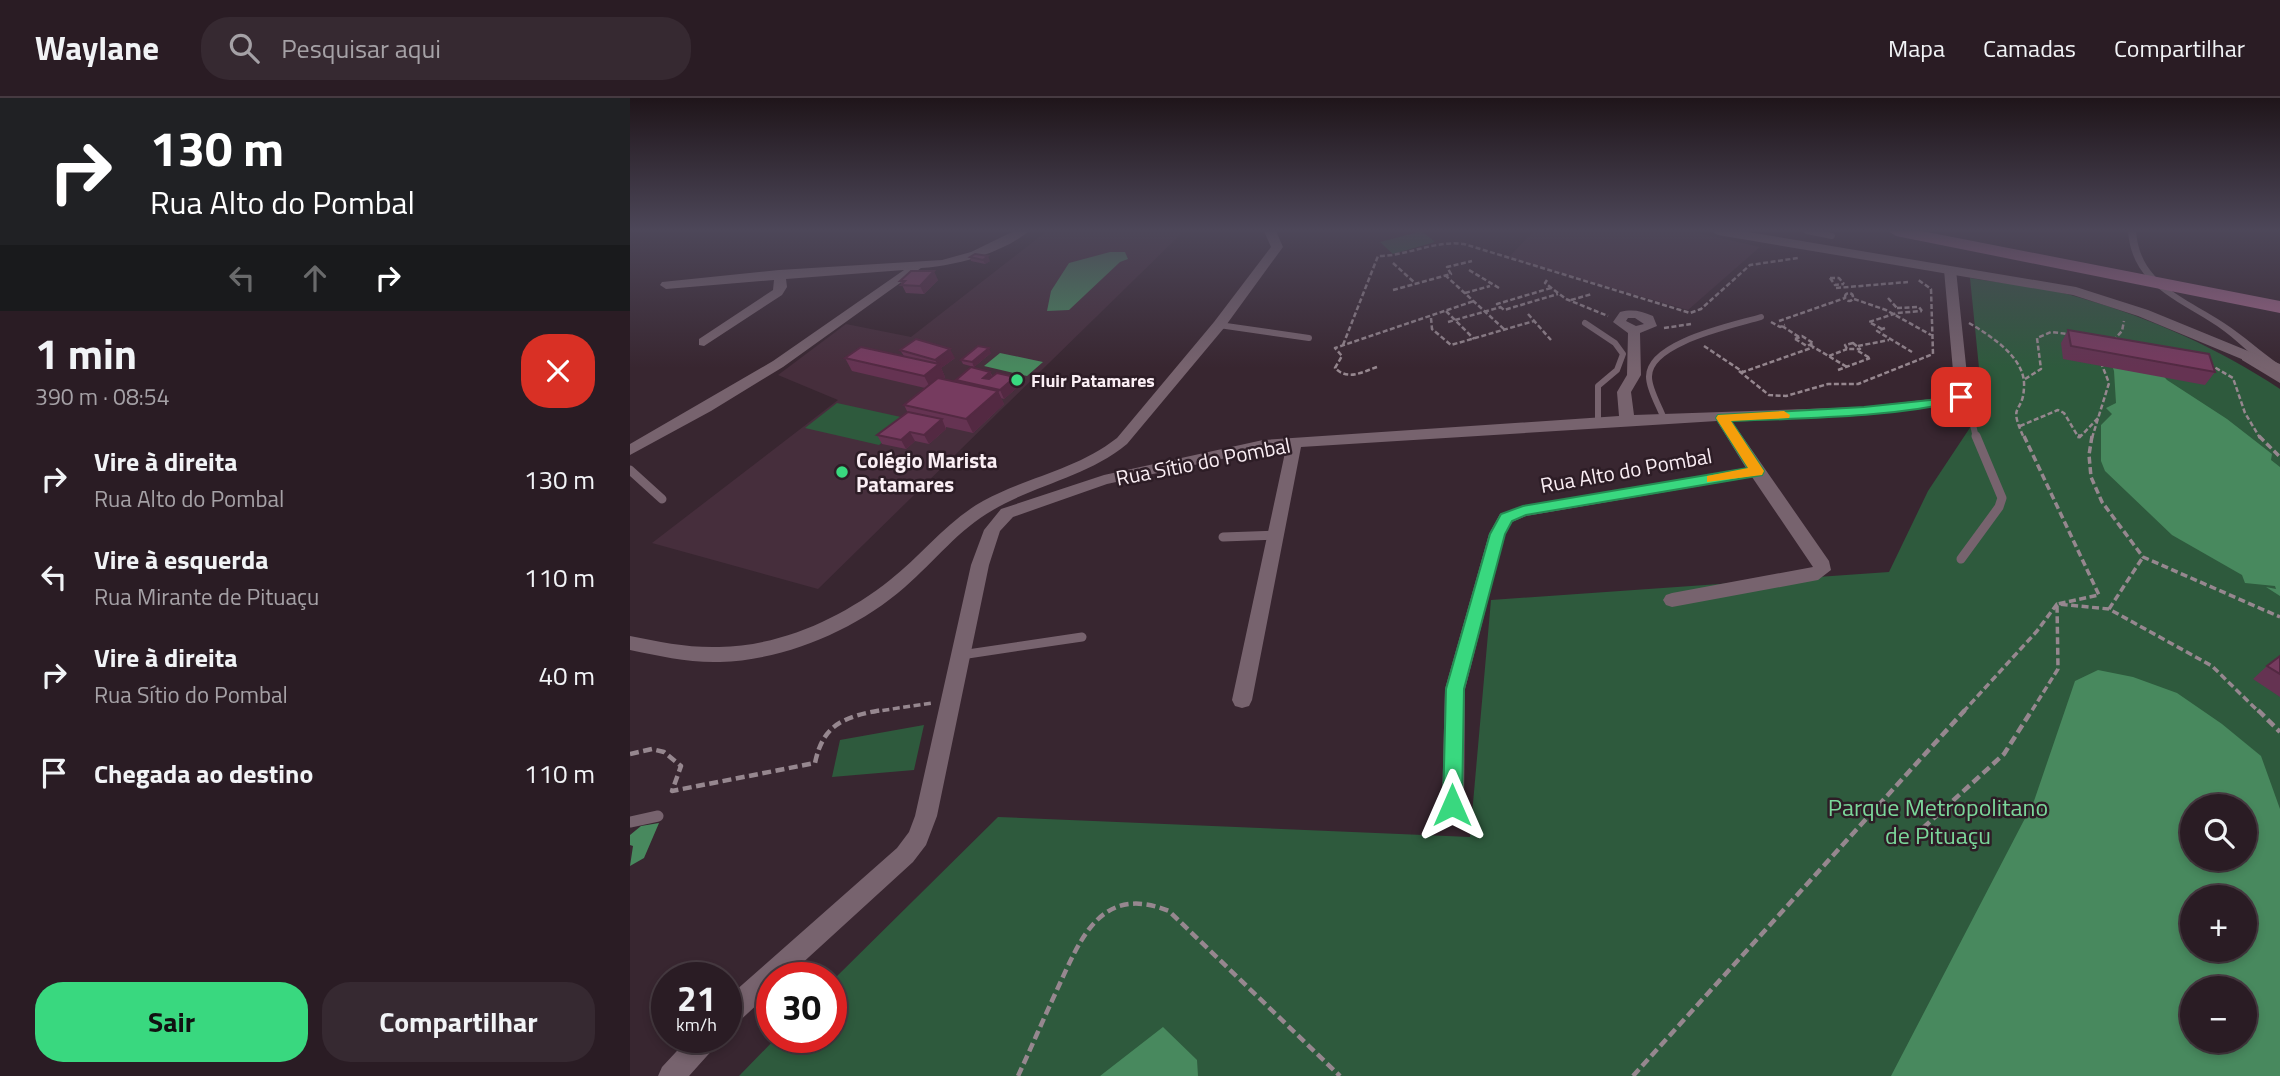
<!DOCTYPE html>
<html lang="pt">
<meta charset="utf-8">
<style>
:root{--surface:#2a1c24;--page:#362931;--text:#f1f3f6;--muted:#a5a1a6;--line:#463a41;--accent:#39d87f}
body{margin:0;font-family:"Titillium Web",sans-serif;background:var(--page);color:var(--text);height:100vh;display:flex;flex-direction:column;font-size:26px;white-space:nowrap}
*{box-sizing:border-box;margin:0}
p{font-size:23px;color:var(--muted)}
.icon{flex:none;width:38px;height:38px;fill:none;stroke:currentColor;stroke-width:2;stroke-linecap:round;stroke-linejoin:round}
.map{position:relative;flex:1;overflow:hidden}
.sheet{display:flex;flex-direction:column;background:var(--surface);width:630px}
.sheet>*{flex:none}
.guide{background:#202124;color:#fff;overflow:hidden}
.controls{position:absolute;left:1550px;top:696px;display:grid;gap:14px}
.controls a{display:grid;place-items:center;width:77px;height:77px;border-radius:50%;background:var(--surface);box-shadow:0 4px 10px #0003,0 0 0 2px var(--line);font-size:35px}
.speed{position:absolute;left:21px;top:864px;display:flex;gap:14px;font-size:35px;font-weight:700;text-align:center}
.speed>*{display:grid;place-content:center;width:91px;height:91px;border-radius:50%;background:var(--surface);box-shadow:0 4px 10px #0003,0 0 0 2px var(--line);line-height:1}
.speed small{font-size:18px;font-weight:400}
.speed .limit{border:10px solid #d22;background:#fff;color:#111}
.pin{position:absolute;display:grid;place-items:center;width:60px;height:60px;color:#fff;margin:-30px;border-radius:14px;box-shadow:0 4px 10px #0006}
.me{position:absolute;width:77px;margin:-38px;rotate:0deg;stroke-linejoin:round;filter:drop-shadow(0 0 5px #0008)}
.turn{display:flex;align-items:center;gap:24px;height:147px;padding:0 35px;font-size:32px}
.turn .icon{width:91px;height:91px;stroke-width:2.5}
.turn b{display:block;font-size:49px;line-height:60px}
.lanes{display:flex;align-items:center;height:66px;padding:0 35px;background:#0003;justify-content:center;gap:35px;direction:ltr}
.lanes .off{opacity:.35}
.round{display:grid;place-items:center;flex:none;width:74px;height:74px;border-radius:28px;background:var(--page)}
.head{display:flex;align-items:center;justify-content:space-between;height:119px;padding:0 35px}
h1{font-size:42px;font-weight:700;line-height:52px}
.cta{display:flex;gap:14px;margin-top:auto;padding:14px 35px}
.cta a{flex:1;height:80px;border-radius:28px;background:var(--accent);color:#111;font-size:28px;font-weight:700;line-height:80px;text-align:center}
.cta a+a{background:var(--page);color:var(--text)}
ul{padding:0;list-style:none}
li{display:flex;align-items:center;gap:21px;height:98px;padding:0 35px}
li div{flex:1}
li b{display:block;font-size:26px}
li em{font-style:normal}
header{display:flex;align-items:center;gap:42px;box-sizing:border-box;height:98px;padding:0 35px;background:var(--surface);border-bottom:2px solid var(--line)}
header strong{font-size:33px}
nav{display:flex;gap:38px;margin-inline-start:auto;font-size:24px}
.search{width:490px;height:63px;background:var(--page);display:flex;align-items:center;gap:18px;box-sizing:border-box;padding:0 24px;border-radius:28px;color:var(--muted);font-size:26px}
main{display:flex;flex:1;min-height:0}
.map>svg:first-child{display:block}
</style>
<header>
<strong>Waylane</strong>
<div class="search"><svg class="icon" aria-label="search" viewBox="0 0 24 24"><circle cx="10" cy="10" r="6"/><path d="M15 15l6 6"/></svg>Pesquisar aqui</div>
<nav><a>Mapa</a><a>Camadas</a><a>Compartilhar</a></nav>
</header>
<main>
<section class="sheet">
<div class="guide">
<div class="turn"><svg class="icon" aria-label="right" viewBox="0 0 24 24"><path d="M7 20v-9h11M14 6l5 5-5 5"/></svg><div><b>130 m</b>Rua Alto do Pombal</div></div>
<div class="lanes"><svg class="icon off" aria-label="left" viewBox="0 0 24 24"><path d="M17 20v-9H6M10 6l-5 5 5 5"/></svg><svg class="icon off" aria-label="ahead" viewBox="0 0 24 24"><path d="M12 20V5M6 11l6-6 6 6"/></svg><svg class="icon" aria-label="right" viewBox="0 0 24 24"><path d="M7 20v-9h11M14 6l5 5-5 5"/></svg></div>
</div>
<div class="head"><div><h1>1 min</h1><p>390 m · 08:54</p></div><a class="round" style="background:#d93025;color:#fff"><svg class="icon" aria-label="close" viewBox="0 0 24 24"><path d="M6 6l12 12M18 6L6 18"/></svg></a></div>
<ul>
<li><svg class="icon" aria-label="right" viewBox="0 0 24 24"><path d="M7 20v-9h11M14 6l5 5-5 5"/></svg><div><b>Vire à direita</b><p>Rua Alto do Pombal</p></div><em>130 m</em></li>
<li><svg class="icon" aria-label="left" viewBox="0 0 24 24"><path d="M17 20v-9H6M10 6l-5 5 5 5"/></svg><div><b>Vire à esquerda</b><p>Rua Mirante de Pituaçu</p></div><em>110 m</em></li>
<li><svg class="icon" aria-label="right" viewBox="0 0 24 24"><path d="M7 20v-9h11M14 6l5 5-5 5"/></svg><div><b>Vire à direita</b><p>Rua Sítio do Pombal</p></div><em>40 m</em></li>
<li><svg class="icon" aria-label="arrive" viewBox="0 0 24 24"><path d="M6 21V4h12l-3 4 3 4H6"/></svg><div><b>Chegada ao destino</b></div><em>110 m</em></li>
</ul>
<div class="cta"><a>Sair</a><a>Compartilhar</a></div>
</section>
<div class="map">
<svg width="1650" height="978" viewBox="0 0 1650 978">
<rect width="100%" height="100%" fill="#382630"/>
<path fill="#462e3c" d="M417 133H554L188 491 22 445 208 302 148 277 216 226 281 239Z
M904 133H1059L1130 149 1058 212 878 160Z"/>
<path fill="#2e5a3d" fill-rule="evenodd" d="M792 133 805 144 763 156 750 144Z
M1340 180C1377 186 1416 189 1451 200 1521 220 1590 251 1650 291V978H109L146 940H201V884L368 719 840 739 861 502 1259 474 1298 393 1353 310ZM1563 709H1615V761H1563ZM1563 800H1615V852H1563ZM1563 891H1615V943H1563Z
M207 305 280 321 249 347 175 330Z
M294 627 284 672 202 679 210 642Z"/>
<path fill="#48895e" fill-rule="evenodd" d="M480 154H495L498 161 490 164 439 212 417 213 421 193 439 165Z
M1477 253 1512 255 1537 282 1597 321 1642 356 1641 362 1650 369V498L1636 489 1646 491 1645 488 1615 485 1612 477 1542 437 1475 373 1471 363V327L1482 316 1476 310 1486 305 1484 273Z
M370 255 413 264 397 278 354 268Z
M1468 572 1503 579 1547 595 1592 626 1631 658 1650 711V978H1261L1404 703 1445 583ZM1563 709H1615V761H1563ZM1563 800H1615V852H1563ZM1563 891H1615V943H1563Z
M29 725 14 760 0 768 3 748 0 747V737L11 728Z
M533 929 567 962 568 978H470Z"/>
<g fill="none" stroke-linecap="round" stroke-linejoin="round">
<path stroke="#96878f" stroke-width="2.5" stroke-dasharray="5 2.5" stroke-linecap="butt" d="M763 165 786 186
M839 172 869 190
M815 177 875 232
M1200 180H1209L1214 186
M1200 180 1205 187 1214 186
M917 182 915 185 936 201 978 218
M921 190 867 206 874 212 928 196
M1206 190 1278 184
M763 192 821 176 817 169 842 163
M835 195 860 188
M1215 199a4 4 0 1 1 8 0a4 4 0 1 1-8 0Z
M1258 200 1267 210
M1224 201 1256 212 1301 237
M941 202 962 196
M1267 210 1289 209 1292 213
M816 213 844 241
M898 216 921 242
M801 220 802 231 821 247 904 223
M1149 223 1215 200
M818 224 871 209
M1141 224 1150 229 1155 227
M1339 225C1361 238 1396 260 1394 289 1393 318 1377 303 1394 340
M1152 228 1169 239
M1034 230 1061 226
M1255 230 1247 233 1282 254
M1252 231 1239 224 1267 215 1292 213
M1165 241 1177 248 1183 245
M1165 241 1172 238 1183 245
M1483 243 1492 233 1494 223
M1223 245 1230 251H1217L1215 247Z
M713 247 748 158C778 158 804 142 834 146L1060 215 1071 211 1120 167 1168 160
M1180 247 1217 269
M1074 248 1113 274 1184 249
M1228 248 1259 242
M1228 253 1240 260
M1199 258 1217 251
M1579 266 1603 280 1615 315 1630 340
M747 269C732 274 718 283 705 270L712 258 705 250 844 203
M1208 272 1240 260
M1109 273 1139 297 1156 298 1198 286H1228L1303 256 1301 191 1287 181
M1395 281 1411 271 1407 240 1421 234 1438 236
M1390 328 1428 312 1434 315 1449 340
M1449 340 1469 319
M1462 340 1479 285 1472 267"/>
<path stroke="#96878f" stroke-width="3.5" stroke-dasharray="7 3.5" stroke-linecap="butt" d="M1394 338 1469 497 1427 506 1428 571 1401 614
M1448 338H1451
M1462 338 1459 357 1461 379 1472 404 1513 459 1650 519
M1629 338 1650 359
M1479 511 1513 459
M242 614 302 605
M1333 614 1407 533 1427 506 1479 511 1582 568 1629 614"/>
<path stroke="#96878f" stroke-width="4.5" stroke-dasharray="9 4.5" stroke-linecap="butt" d="M1628 612 1650 634
M0 656 22 651 34 654 51 668 42 693 185 665C193 626 214 619 251 612
M1293 730 1374 656 1402 612
M388 978C401 950 413 922 426 894 450 842 470 785 539 813L710 978
M1003 978 1335 612"/>
<path stroke="#77636e" stroke-width="6" d="M1177 133 1202 138
M955 225 985 245 993 256 987 272 968 288V324
M589 227 679 240
M1332 296 1339 309 1346 340
M1034 321C1030 309 1019 292 1019 279 1018 244 1105 227 1131 219"/>
<path stroke="#77636e" stroke-width="9" d="M0 372 32 401
M593 439 647 437
M1331 461 1369 409 1372 400 1346 338
M331 557 452 539"/>
<path stroke="#77636e" stroke-width="11" d="M0 724 28 718"/>
<path fill="#77636e" fill-rule="evenodd" d="M1498 133H1506C1510 186 1555 199 1594 225 1614 238 1631 254 1650 267V275C1630 267 1612 246 1594 233 1554 203 1502 191 1498 133Z"/>
<path fill="#77636e" fill-rule="evenodd" d="M384 133H399C373 155 325 168 291 170L153 269 81 313 0 357V346L143 263 274 172 156 181 157 189 152 197 74 248 69 247V241L143 192 144 182 36 191 30 187 32 184 149 172 312 162 341 154Z
M634 133H646L653 149 594 230 497 346C457 379 407 386 363 412 329 431 305 463 275 489 226 532 155 562 90 564 59 565 30 558 0 552V538C30 544 59 550 89 549 151 548 212 520 260 482 292 457 317 423 353 403 397 379 446 372 487 340L584 224 641 149Z
M1320 168 1326 172 1339 296 1328 306 1233 317 1101 322 1199 463 1201 472 1188 482 1042 509 1036 507 1033 502 1036 497 1042 495 1183 469 1122 379 896 418 882 424 875 436 835 591 834 707 831 714 823 717 815 714 812 707 815 591 859 436 870 416 893 408 1116 370 1087 323 671 349 622 602 619 608 612 610 605 608 602 602 656 350 633 352 477 386 383 419 370 433 359 467 307 718 296 747 283 764 156 880H142V893L105 927 96 930V901L267 750 279 734 285 718 341 467 354 432 371 411 474 377 633 342 989 318 987 294 997 277 998 235 983 224 990 214C1003 211 1011 213 1023 218L1027 228 1010 235 1011 277 1001 294 1004 317 1233 309 1319 299 1325 295 1314 172ZM998 220H1005L1014 226 1006 228 996 223Z
M1617 255 1650 275V285L1612 262V256Z
M59 940H89L85 949 59 978H28L32 969Z"/>
<path fill="#77636e" fill-rule="evenodd" d="M1081 133H1112L1446 189 1518 212 1650 266V277L1508 218 1443 197 1088 137Z"/>
<path fill="#9f6587" fill-rule="evenodd" d="M1258 133H1292L1650 203V215L1266 138Z"/>
</g>
<path fill="#653352" d="M340 159 360 163 355 166 341 163Z
M308 182 294 196 276 195 270 183Z
M1438 232 1585 274 1575 287 1433 261 1431 245Z
M270 252 325 260 311 270 315 279 313 281 327 284 326 282 360 274 363 279H385L389 288 374 301 371 300 374 306 343 335 316 329V331L299 346 285 343 276 351 252 346 247 337 278 315 274 307 295 290 222 273 215 260 274 258Z
M361 255 344 269 333 266 331 262Z
M1650 558V599L1623 581 1637 568Z"/>
<path fill="#532942" d="M358 158 360 163 355 166 353 162Z
M304 173 308 182 294 196 290 188Z
M359 250 361 255 344 269 342 264Z
M320 251 325 260 311 270 315 279 301 291 294 278 308 267 305 262Z
M360 274 364 283 353 280Z
M385 279 389 288 374 301 370 292Z
M368 293 374 306 343 335 336 321Z
M312 321 316 331 299 346 294 337Z
M280 334 285 343 276 351 271 342Z"/>
<path fill="#763b5f" stroke="#532942" stroke-width="2" d="M345 156 358 158 353 162 340 159Z
M281 173H304L290 188 271 187 275 183H270Z
M1438 232 1579 256 1585 274 1441 248Z
M286 241 320 251 305 262 270 252Z
M348 248 359 250 342 264 331 262Z
M231 249 309 266 294 278 215 260Z
M341 269 360 274 353 280 359 281 367 275 385 279 370 292 326 282Z
M308 280 368 293 336 321 274 307Z
M278 314 312 321 294 337 280 334 271 342 247 337Z
M1650 558V576L1637 568Z"/>
<linearGradient id="sky" x2="0" y2="1"><stop stop-color="#1f151a"/><stop offset="0.49" stop-color="#4d4759"/><stop offset="1" stop-color="#4d4759" stop-opacity="0"/></linearGradient>
<rect width="1650" height="270" fill="url(#sky)"/>
<path fill="#39d87f" stroke="#258c53" stroke-width="2" d="M1331 295 1335 296V302C1259 320 1179 320 1101 323L1134 373 1132 377 896 417 882 423 875 436 834 591 832 707 829 714 822 716 816 714 813 707 816 591 860 436 871 416 893 408 1118 370 1086 320 1088 317 1234 309 1300 302Z"/>
<path fill="#f59e0b" d="M1154 313 1160 317 1159 320 1101 323 1134 373 1132 377 1077 384V378L1118 370 1086 320 1088 317Z"/>
<g fill="#39d87f" stroke="#2d1d26" stroke-width="2.5">
<circle cx="387" cy="282" r="7"/>
<circle cx="212" cy="374" r="7"/>
</g>
<g text-anchor="middle" dominant-baseline="central" stroke-width="5" stroke-linejoin="round" paint-order="stroke">
<g font-size="18" font-weight="bold" fill="#faeef4" stroke="#2d1d26" text-anchor="start">
<text x="401" y="282">Fluir Patamares</text>
</g>
<g font-size="21" font-weight="bold" fill="#faeef4" stroke="#2d1d26" text-anchor="start">
<text x="226" y="362">Colégio Marista<tspan x="226" dy="24">Patamares</tspan></text>
</g>
<g font-size="21" fill="#faeef4" stroke="#2d1d26">
<text transform="translate(573 363) rotate(-11)">Rua Sítio do Pombal</text>
<text transform="translate(996 372) rotate(-10)">Rua Alto do Pombal</text>
</g>
<g font-size="24" fill="#7bd79a" stroke="#2d1d26">
<text x="1308" y="709">Parque Metropolitano<tspan x="1308" dy="28">de Pituaçu</tspan></text>
</g>
</g>
</svg>
<div class="controls">
<a><svg class="icon" aria-label="search" viewBox="0 0 24 24"><circle cx="10" cy="10" r="6"/><path d="M15 15l6 6"/></svg></a>
<a>+</a>
<a>−</a>
</div>
<div class="speed"><div>21<small>km/h</small></div><div class="limit">30</div></div>
<div class="pin" style="left:1331px;top:299px;background:#d93025"><svg class="icon" aria-label="arrive" viewBox="0 0 24 24"><path d="M6 21V4h12l-3 4 3 4H6"/></svg></div>
<svg class="me" style="left:822px;top:707px" viewBox="-20 -20 40 40"><path d="M0-17L14 15 0 8-14 15z" fill="#39d87f" stroke="#fff" stroke-width="4"/></svg>
</div>
</main>
